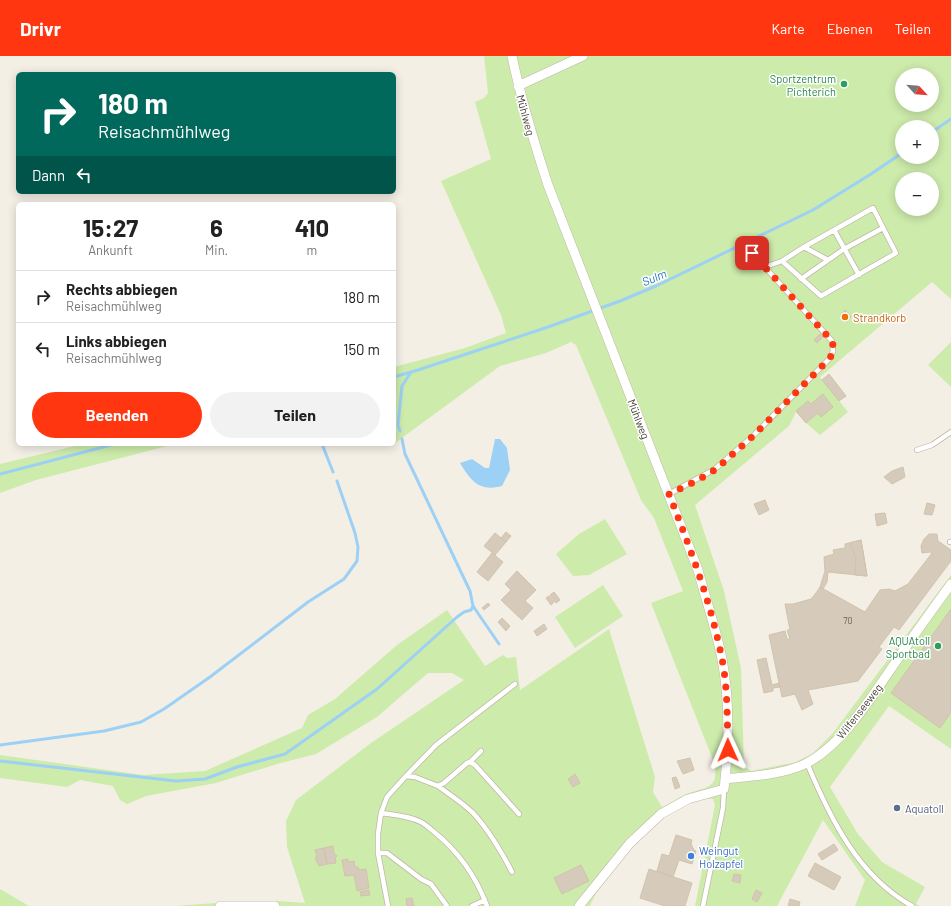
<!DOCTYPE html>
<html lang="de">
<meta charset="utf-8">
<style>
:root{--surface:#fff;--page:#f2f2f2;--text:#222;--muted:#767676;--line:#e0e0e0;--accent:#ff3610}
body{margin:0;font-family:Barlow,sans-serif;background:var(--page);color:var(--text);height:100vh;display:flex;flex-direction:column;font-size:15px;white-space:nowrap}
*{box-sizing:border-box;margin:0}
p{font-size:13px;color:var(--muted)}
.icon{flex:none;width:22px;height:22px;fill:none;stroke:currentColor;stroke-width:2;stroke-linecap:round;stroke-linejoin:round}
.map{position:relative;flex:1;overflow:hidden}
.details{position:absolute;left:16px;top:146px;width:380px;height:244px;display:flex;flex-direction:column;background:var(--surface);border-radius:6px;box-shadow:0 2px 10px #0003}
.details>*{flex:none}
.guide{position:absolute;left:16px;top:16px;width:380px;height:122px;border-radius:6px;box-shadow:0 2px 10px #0003;background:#00695c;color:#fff;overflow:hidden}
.needle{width:26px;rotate:116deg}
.tools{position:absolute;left:895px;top:12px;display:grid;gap:8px}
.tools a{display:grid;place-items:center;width:44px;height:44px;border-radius:50%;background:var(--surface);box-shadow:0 2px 10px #0003;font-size:20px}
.pin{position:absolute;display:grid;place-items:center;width:34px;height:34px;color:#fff;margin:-17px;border-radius:8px;box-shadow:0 2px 6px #0006}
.me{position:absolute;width:44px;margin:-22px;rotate:359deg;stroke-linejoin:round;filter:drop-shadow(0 0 3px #0008)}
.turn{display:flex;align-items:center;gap:14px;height:84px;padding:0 16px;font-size:18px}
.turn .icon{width:52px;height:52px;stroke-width:2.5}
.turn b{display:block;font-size:28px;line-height:34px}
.then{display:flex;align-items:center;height:38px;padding:0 16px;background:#0003;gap:8px;font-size:15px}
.eta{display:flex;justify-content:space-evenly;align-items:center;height:68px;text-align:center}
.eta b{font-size:24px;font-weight:700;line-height:28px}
.action{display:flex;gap:8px;margin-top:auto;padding:8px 16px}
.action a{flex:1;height:46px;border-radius:24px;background:var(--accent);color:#fff;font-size:16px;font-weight:700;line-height:46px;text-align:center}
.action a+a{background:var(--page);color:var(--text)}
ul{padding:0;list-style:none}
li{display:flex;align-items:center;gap:12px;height:52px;padding:0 16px;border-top:1px solid var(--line)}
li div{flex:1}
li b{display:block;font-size:15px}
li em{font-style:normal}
header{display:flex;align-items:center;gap:24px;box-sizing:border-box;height:56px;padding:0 20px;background:var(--accent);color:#fff}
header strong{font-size:19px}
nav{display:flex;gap:22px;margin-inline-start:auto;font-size:14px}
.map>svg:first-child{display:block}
</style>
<header>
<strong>Drivr</strong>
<nav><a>Karte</a><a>Ebenen</a><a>Teilen</a></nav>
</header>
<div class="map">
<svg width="951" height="850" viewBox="0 0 951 850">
<rect width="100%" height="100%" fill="#f4efe5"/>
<path fill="#cdebab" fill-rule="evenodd" d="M484 0H951V243L932 226 820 321 848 356 820 379 806 367 796 356 789 370 695 449 724 535 741 612 744 710 751 715 796 706 813 697 833 677 951 519V693L889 650 830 731 858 778 882 806 925 831 916 848 920 850H855L865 824 823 764 777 850H695L715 749 713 743C698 741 674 754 662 762 643 776 626 798 612 817 604 827 594 838 590 850H176C218 847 263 842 305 847L287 791 286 765 296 744 371 687 464 624 452 617H428L377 661 316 698 277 708 216 727 146 740 127 748 120 744 113 730 80 724 67 731 0 722V699L143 719 205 715 302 672 308 659 335 643 397 589 447 554 485 610 503 599 507 602 516 601 520 634 609 573 655 721 653 736 662 751C669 748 677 742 684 739 704 730 722 735 713 704L651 547 683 535 654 462 641 444 576 289 571 286 546 297 500 310 395 387 394 382V311L465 292 506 277 501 259 441 125 491 103 475 46 484 42 488 37ZM902 19H932V49H902ZM902 71H932V101H902ZM902 123H932V153H902Z
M951 286V331L928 309Z
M83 388H175L36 424 0 437V408Z
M605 463 627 498 589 519 573 520 556 498 579 478Z
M603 529 623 560 575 592 555 561Z
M0 833 29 850H0Z"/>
<path fill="#9dd0f5" d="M495 383H500L507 392 510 414 502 430C479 436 471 425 460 407L472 403 485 412H489Z"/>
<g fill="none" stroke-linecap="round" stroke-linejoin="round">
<path stroke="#9dd0f5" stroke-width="3" d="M932 76 951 63
M394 321 418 314 548 271 620 245 656 230 813 154 871 118 902 97
M400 375 398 369 402 330 411 316
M402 383 405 398 470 535 473 550 499 588
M322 388 333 416
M0 418 115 388
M0 689 104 675 141 666 164 653 210 621 308 546 344 523 357 505 358 491 355 477 337 425
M0 705 176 725 205 723 237 711 285 698 377 633 457 561 464 556 471 554 473 550"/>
</g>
<path fill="#d6cbba" stroke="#d1c3ac" d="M845 254 851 261 846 266 840 260Z
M820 278 823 281 817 287 814 284Z
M829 318 846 340 839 345 822 324Z
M823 338 833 351 821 361 818 357 806 367 796 355 808 345 811 348Z
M903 411 905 421 892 428 884 421 892 415Z
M765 444 769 454 759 459 754 448Z
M927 447 935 449 932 459 924 458Z
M885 457 887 467 877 470 875 458Z
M506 476 511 480 506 486 501 482Z
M495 477 506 486 495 499 484 490Z
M929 478H937L938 485 951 494V505L899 574 894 571 879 591 882 593 858 625 808 634 813 648 802 654 795 638 782 641 769 579 785 575 787 583H790L787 574H790L785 548H793L811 543 816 537 820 531 865 556 880 534 889 533 895 535 908 528 932 497 930 496 922 497 921 490 924 483Z
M861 484 867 520 828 516 827 526 823 533 820 531 825 515 824 501 834 498 833 494 845 492V488Z
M861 484 864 501 867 520 855 519 856 502 850 487Z
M492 497 503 506 488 525 477 516Z
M517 515 536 534 525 545 533 552 522 564 501 544 511 534 505 528Z
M554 536 560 544 556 547 550 539Z
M549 540 554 546 551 549 546 542Z
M488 547 490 549 484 554 482 552Z
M951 553V657L940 672 891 637Z
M502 562 510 570 506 575 498 566Z
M544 568 547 573 537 580 534 575Z
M766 602 772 629 779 627 780 631 773 632V635L764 637 757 604Z
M690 702 694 714 683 718 677 705Z
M575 718 580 727 573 731 568 723Z
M676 721 680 731 675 733 672 722Z
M676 779 692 784 691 788 694 794 696 795 692 808 679 804 673 821 657 815 662 798 669 800Z
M834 788 838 794 822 804 818 798Z
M333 790 334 797 337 800 335 802 336 807 327 808 324 792Z
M324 792 327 808 319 810 315 802 317 800 315 794Z
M348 803V806L354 805 355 811H358L359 814 366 813 369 832 357 835 354 819 345 820 342 804Z
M815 807 841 821 834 834 808 820Z
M581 809 589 825 562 838 554 822Z
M649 813 692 827 685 850H665L640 842Z
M734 818 741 819 740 827 732 825Z
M369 834 370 839 361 840 360 836Z
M756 834 762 837 757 846 752 843Z
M412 842 414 850H407L406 843Z
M790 843 800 846 799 850H788Z"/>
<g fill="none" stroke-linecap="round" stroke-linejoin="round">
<g stroke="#c0b7a7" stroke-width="6">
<path id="service" d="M834 174 859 219
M804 191 828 204
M765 211 782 205 804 191 873 152 896 197 821 240 782 205
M801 223 844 193 883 172
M917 394 932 389 951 376
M669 438 715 413 752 381 830 302 833 295 832 285 752 197
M950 486H951
M470 706 475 709 519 758
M807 707C830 762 858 820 912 850
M406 720 436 689 515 628
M438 730C450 739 463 747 473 757 489 774 501 795 512 816
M381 757C394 759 409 760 421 766 425 768 429 772 433 775 458 795 476 820 487 850
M378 797H387L421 823 431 828 447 850
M388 850 378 797V778L381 757 387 741 406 720 415 721 438 730 444 727 467 707 470 706 481 695
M472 850 485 844
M703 850 723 752 724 733"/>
</g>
<g stroke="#c0b7a7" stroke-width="10">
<path id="minor" d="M512 0C521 44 534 86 548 129L698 514C706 544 716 573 722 603 730 645 729 690 724 733L688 743 661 758 630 787 579 850
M518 30 583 0
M725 723C752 720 781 719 805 708 842 690 872 640 895 607 913 580 932 554 951 528
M220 850H275"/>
</g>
<use href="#service" stroke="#fff" stroke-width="4.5"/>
<use href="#minor" stroke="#fff" stroke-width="9"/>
</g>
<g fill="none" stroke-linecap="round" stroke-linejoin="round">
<path stroke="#ff3610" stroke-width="7" stroke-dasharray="0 12.6" d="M728 694C727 664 728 633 722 603 711 546 690 492 669 438L698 424 716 413 752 381 830 302C833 296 834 292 832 285L752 197"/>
</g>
<g fill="#2e9e5b" stroke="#fff" stroke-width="1.5">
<circle cx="844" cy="28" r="4"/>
<circle cx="938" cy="590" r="4"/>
</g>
<circle fill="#e8710a" stroke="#fff" stroke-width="1.5" cx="845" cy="261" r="4"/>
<circle fill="#5c6f8a" stroke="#fff" stroke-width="1.5" cx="897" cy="752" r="4"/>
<circle fill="#3f7fe0" stroke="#fff" stroke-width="1.5" cx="691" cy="800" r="4"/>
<g text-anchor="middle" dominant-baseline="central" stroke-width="3" stroke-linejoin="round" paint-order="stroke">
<g font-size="9" fill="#6a6256">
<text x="848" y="564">70</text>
</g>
<g font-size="11" fill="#27864d" stroke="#fff" text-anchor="end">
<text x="836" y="22">Sportzentrum<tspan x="836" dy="13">Pichterich</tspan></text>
<text x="930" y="584">AQUAtoll<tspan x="930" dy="13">Sportbad</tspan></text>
</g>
<g font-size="11" fill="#463f34" stroke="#fff">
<text transform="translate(526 59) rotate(75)">Mühlweg</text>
<text transform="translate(639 363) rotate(69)">Mühlweg</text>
<text transform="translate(859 655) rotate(-52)">Wilfenseeweg</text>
</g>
<g font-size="11" fill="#c56008" stroke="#fff" text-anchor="start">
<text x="853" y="261">Strandkorb</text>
</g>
<g font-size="11" fill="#4e5e75" stroke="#fff" text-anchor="start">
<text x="905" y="752">Aquatoll</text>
</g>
<g font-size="11" fill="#366cbe" stroke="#fff" text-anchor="start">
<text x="699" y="794">Weingut<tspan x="699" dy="13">Holzapfel</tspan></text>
</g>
<g font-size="12" font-style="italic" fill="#277ab9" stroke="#fff">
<text transform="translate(654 221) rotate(-23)">Sulm</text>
</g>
</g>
</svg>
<div class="tools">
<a><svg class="needle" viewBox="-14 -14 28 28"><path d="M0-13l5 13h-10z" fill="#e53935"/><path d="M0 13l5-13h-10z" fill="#767676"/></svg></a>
<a>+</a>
<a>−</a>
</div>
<div class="pin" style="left:752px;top:197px;background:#d93025"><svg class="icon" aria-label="arrive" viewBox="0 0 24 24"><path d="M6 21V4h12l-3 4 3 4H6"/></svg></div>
<svg class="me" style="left:728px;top:694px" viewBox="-20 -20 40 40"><path d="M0-17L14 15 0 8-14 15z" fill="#ff3610" stroke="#fff" stroke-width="4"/></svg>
<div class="guide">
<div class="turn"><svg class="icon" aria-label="right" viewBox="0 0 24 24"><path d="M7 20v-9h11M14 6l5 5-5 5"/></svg><div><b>180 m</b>Reisachmühlweg</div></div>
<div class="then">Dann<svg class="icon" aria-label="left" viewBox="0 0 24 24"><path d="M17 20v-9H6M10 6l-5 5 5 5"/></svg></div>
</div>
<section class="details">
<div class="eta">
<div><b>15:27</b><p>Ankunft</p></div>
<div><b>6</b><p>Min.</p></div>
<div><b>410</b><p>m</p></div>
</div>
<ul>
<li><svg class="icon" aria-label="right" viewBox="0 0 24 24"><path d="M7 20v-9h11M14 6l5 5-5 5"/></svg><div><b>Rechts abbiegen</b><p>Reisachmühlweg</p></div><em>180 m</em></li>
<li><svg class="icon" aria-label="left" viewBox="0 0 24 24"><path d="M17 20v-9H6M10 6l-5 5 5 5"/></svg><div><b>Links abbiegen</b><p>Reisachmühlweg</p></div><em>150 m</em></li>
</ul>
<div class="action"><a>Beenden</a><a>Teilen</a></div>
</section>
</div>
